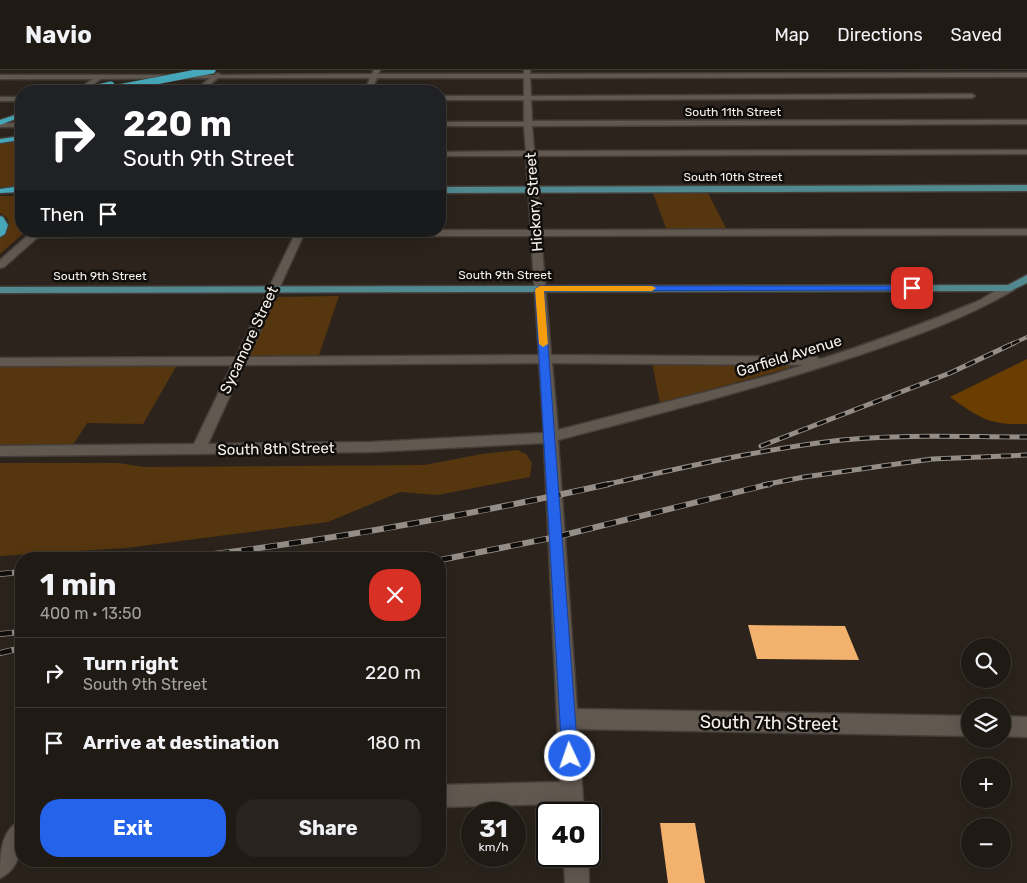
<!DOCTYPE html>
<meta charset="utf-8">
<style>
:root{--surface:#201a15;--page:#28231e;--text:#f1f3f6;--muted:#a2a1a0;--line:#3d3834;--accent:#2563eb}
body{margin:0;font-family:Rubik,sans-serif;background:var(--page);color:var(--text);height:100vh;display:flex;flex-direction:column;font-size:19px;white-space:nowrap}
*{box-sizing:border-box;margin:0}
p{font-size:16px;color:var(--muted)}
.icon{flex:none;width:28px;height:28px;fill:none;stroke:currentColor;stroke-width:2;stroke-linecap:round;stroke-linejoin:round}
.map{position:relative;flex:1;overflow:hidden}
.panel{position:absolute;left:15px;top:482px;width:431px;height:315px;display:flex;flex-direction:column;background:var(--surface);border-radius:20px;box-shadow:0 5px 20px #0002,0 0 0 1px var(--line)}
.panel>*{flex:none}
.banner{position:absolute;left:15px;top:15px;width:431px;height:152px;border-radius:20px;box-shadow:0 5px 20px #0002,0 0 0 1px var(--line);background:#202124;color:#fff;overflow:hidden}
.buttons{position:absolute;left:961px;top:568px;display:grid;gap:10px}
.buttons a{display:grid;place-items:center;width:50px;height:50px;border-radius:50%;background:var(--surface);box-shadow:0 5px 20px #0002,0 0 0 1px var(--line);font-size:25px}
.speed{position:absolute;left:461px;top:732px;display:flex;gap:10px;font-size:25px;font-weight:700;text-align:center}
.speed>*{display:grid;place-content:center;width:65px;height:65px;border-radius:50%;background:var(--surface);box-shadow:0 5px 20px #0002,0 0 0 1px var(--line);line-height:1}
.speed small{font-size:12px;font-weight:400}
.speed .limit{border:2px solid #111;border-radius:8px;background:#fff;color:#111}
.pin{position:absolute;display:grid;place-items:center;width:42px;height:42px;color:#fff;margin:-21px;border-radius:10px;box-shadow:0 2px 8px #0006}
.me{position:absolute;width:55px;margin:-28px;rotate:357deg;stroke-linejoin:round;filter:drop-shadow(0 0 4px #0008)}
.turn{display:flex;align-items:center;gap:18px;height:105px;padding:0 25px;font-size:22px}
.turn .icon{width:65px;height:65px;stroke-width:2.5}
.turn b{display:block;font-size:35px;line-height:42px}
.then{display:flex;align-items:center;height:48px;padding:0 25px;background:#0003;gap:10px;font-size:19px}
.round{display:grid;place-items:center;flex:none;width:52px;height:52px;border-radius:20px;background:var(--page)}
.overview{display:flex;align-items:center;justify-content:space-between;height:85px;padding:0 25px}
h1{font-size:30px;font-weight:700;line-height:38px}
.cta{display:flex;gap:10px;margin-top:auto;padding:10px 25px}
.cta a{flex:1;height:58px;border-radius:20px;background:var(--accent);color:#fff;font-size:20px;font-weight:700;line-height:58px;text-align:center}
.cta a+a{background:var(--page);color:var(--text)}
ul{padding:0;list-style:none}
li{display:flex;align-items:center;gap:15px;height:70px;padding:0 25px;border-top:1px solid var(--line)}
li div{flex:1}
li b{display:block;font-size:19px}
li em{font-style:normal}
header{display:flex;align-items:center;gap:30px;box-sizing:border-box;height:70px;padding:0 25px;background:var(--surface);border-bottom:1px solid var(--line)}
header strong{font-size:24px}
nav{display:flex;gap:28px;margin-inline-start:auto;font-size:18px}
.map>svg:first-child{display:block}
</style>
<header>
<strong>Navio</strong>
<nav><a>Map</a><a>Directions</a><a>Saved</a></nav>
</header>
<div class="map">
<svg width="1027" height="813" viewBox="0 0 1027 813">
<rect width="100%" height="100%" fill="#2b231c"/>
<path fill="#56360f" d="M21 70V117H0V72Z
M653 123H708L727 160 667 161Z
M0 126H21V161H26L0 184V168C9 159 14 150 0 143Z
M339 226 318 288H248L275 230 278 227Z
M652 293 791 294 790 298 660 333Z
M177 295 143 354 87 353 73 375H0V296Z
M517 380 526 384 532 393 530 407 438 425 400 422 328 452 126 478 0 486V393H118L144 397 424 395 482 384Z"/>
<path fill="#6a3e00" d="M1027 289V354C989 355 981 349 950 327Z"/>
<path fill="#f2b16d" d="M748 555 845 556 859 590 757 589Z
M660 753H695L705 813H668Z"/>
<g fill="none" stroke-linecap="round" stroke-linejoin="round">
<g stroke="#453e39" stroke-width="3">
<path id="minor" d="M374 0H380L378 4H524V0H530V4L1027 3V7L530 8 531 26 972 24 975 26 972 28 531 30 532 51 1027 50V54L532 56 534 81 1027 80V84L534 86 541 160 1027 159V165L541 166 551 285 816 287 821 289C874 272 925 253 976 232 987 228 1002 213 1014 216L1015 218 1014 220C964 249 908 269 853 287 756 319 657 344 558 370L577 639 970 646V666L578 659 584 744H562L561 734 440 737V715L560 712 544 373 371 382 0 386V376L194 374 232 295 0 296V288L236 287 294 166 38 167 4 197 0 198V190L33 161 531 160 526 86H440V82L526 81 524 56H440V52H524V30H440V26H524V8H377L371 21H365L370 8H218L202 21H195L210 8 101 9 83 21H76L93 9H0V5H214L218 3 221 5 372 4ZM303 166H531L539 285 248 287ZM539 293 544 363 371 372 208 374 244 295ZM552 293 803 295 772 305 558 360Z
M0 27H21V31H0Z
M0 53H21V57H0Z
M1002 646 1027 647V667L1002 666Z
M21 751C21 772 23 798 0 808 0 787 0 759 21 751Z
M564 786H588L589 813H565Z"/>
</g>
<g stroke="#453e39" stroke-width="3">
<path id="major" d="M1027 115V121L440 123V117Z
M1027 205V213L1010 221 0 223V217L1008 215Z"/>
</g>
<g stroke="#453e39" stroke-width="3">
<path id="highway" d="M21 43V47L0 55V50Z
M21 66V70L0 73V69Z
M21 116V122L0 123V119Z
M0 146 3 147 8 155 5 164 0 167Z"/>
</g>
<use href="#minor" fill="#615850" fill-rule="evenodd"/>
<use href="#major" fill="#518991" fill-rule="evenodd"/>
<use href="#highway" fill="#47a9bc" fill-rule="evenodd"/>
<g stroke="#958e88" stroke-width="4">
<path id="rail-far2" d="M1012 274 1027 267"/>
</g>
<g stroke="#958e88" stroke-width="5">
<path id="rail-far1" d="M761 376 950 303 1014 273
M604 415C682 398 761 379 842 370 903 364 965 367 1027 367
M763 415 804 407 932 389 1027 385"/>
</g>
<g stroke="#958e88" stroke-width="6">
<path id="rail" d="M170 489C318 473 464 446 609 414
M440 490 556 467 770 414
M0 504 21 502
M0 564 21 562
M0 583 21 578"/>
</g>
<use href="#rail-far2" stroke="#100d0a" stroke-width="2.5" stroke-dasharray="8" stroke-linecap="butt"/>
<use href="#rail-far1" stroke="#100d0a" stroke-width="3" stroke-dasharray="10" stroke-linecap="butt"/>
<use href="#rail" stroke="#100d0a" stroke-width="4.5" stroke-dasharray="12" stroke-linecap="butt"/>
<g stroke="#453e39" stroke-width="8" stroke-linecap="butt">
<path id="highway-bridge" d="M85 21 111 15
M103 21 212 0"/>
</g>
<use href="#highway-bridge" stroke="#47a9bc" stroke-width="7"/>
</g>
<path fill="#2563eb" stroke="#184099" d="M540 216H912L916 218 912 220 544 221 578 686 576 692 570 694 564 692 562 686 535 219Z"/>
<path fill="#f59e0b" d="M540 216H652L656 218 652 221H544L548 274 543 277 539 274 535 219Z"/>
<g text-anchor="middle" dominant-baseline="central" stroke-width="5" stroke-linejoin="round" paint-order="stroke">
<g font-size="12" fill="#f7f1ec" stroke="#100d0a">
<text x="733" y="42">South 11th Street</text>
<text x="733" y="107">South 10th Street</text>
<text x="505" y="205">South 9th Street</text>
<text x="100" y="206">South 9th Street</text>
</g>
<g font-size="15" fill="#f7f1ec" stroke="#100d0a">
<text transform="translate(534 132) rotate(-94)">Hickory Street</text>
<text transform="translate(249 270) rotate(-65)">Sycamore Street</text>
<text transform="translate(789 286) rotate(-17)">Garfield Avenue</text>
<text transform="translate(276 379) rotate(-1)">South 8th Street</text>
</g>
<g font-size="18" fill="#f7f1ec" stroke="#100d0a">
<text transform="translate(769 653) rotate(1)">South 7th Street</text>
</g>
</g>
</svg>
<div class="buttons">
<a><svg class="icon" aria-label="search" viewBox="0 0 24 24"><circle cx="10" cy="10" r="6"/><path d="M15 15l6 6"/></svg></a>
<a><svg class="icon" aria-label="layers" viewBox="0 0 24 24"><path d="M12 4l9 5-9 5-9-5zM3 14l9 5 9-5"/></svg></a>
<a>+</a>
<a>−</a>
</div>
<div class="speed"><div>31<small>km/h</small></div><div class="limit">40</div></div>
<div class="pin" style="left:912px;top:218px;background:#d93025"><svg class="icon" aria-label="arrive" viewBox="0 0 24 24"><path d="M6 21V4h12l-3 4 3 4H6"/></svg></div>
<svg class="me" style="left:570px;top:686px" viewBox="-20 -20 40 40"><circle r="17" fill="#2563eb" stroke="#fff" stroke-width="3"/><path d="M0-11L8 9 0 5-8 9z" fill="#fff"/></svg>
<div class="banner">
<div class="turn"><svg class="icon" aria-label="right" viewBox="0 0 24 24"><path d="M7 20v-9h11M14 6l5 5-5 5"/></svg><div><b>220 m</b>South 9th Street</div></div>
<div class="then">Then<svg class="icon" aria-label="arrive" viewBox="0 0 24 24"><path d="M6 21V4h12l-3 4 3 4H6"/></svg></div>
</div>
<section class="panel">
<div class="overview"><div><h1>1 min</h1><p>400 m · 13:50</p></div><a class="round" style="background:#d93025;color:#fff"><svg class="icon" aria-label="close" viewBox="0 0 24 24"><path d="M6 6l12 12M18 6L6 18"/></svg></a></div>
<ul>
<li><svg class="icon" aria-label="right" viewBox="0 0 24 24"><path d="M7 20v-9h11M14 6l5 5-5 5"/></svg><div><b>Turn right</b><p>South 9th Street</p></div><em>220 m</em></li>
<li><svg class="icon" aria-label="arrive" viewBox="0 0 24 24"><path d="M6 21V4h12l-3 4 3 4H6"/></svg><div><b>Arrive at destination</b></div><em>180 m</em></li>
</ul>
<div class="cta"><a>Exit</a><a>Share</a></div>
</section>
</div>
